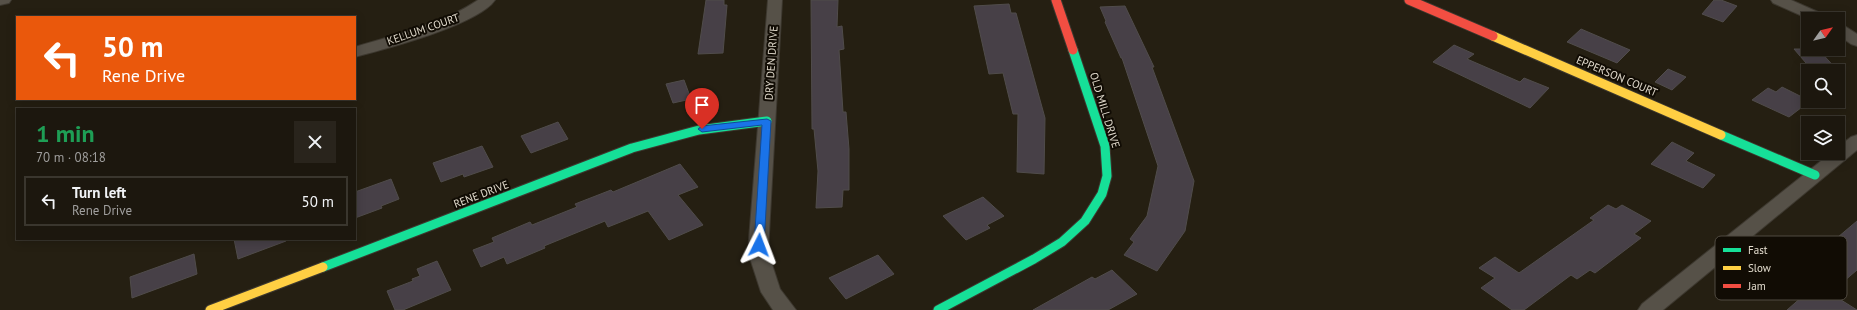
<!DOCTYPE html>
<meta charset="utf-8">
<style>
:root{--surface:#1c170e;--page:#29241c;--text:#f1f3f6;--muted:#a09f9e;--line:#3a362e}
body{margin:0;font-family:"PT Sans",sans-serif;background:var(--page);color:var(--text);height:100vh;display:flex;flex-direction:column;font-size:15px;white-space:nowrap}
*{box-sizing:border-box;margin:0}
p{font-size:13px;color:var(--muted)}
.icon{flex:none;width:22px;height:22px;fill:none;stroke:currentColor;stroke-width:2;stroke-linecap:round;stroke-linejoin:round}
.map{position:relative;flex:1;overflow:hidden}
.side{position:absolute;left:16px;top:108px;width:340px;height:132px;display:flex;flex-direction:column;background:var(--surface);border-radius:0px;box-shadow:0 2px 10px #0003,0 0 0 1px var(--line)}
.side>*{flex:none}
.top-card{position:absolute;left:16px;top:16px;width:340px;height:84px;border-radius:0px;box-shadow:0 2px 10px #0003,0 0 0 1px var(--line);background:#ea580c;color:#fff;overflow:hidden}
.needle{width:26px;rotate:56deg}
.controls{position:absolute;left:1801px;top:12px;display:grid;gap:8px}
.controls a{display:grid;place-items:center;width:44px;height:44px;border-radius:0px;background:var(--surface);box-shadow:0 2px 10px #0003,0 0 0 1px var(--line);font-size:20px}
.pin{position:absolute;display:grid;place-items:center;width:34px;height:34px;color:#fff;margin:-41px -17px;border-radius:50% 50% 50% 0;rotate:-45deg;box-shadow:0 0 4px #0007}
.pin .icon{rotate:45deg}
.me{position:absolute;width:44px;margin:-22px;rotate:3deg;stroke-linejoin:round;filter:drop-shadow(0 0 3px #0008)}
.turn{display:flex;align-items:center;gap:14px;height:84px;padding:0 20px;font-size:18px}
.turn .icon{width:52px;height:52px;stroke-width:2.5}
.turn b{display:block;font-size:28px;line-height:34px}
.round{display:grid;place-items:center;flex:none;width:42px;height:42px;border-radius:0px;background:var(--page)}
.headline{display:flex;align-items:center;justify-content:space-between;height:68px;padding:0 20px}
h1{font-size:24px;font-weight:800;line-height:30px;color:#1e9e55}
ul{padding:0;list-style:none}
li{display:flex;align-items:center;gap:12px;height:50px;margin:0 8px 6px;padding:0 12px;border:2px solid var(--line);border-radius:0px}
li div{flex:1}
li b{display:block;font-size:15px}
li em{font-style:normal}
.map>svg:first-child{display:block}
</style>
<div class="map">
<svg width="1857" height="310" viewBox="0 0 1857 310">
<rect width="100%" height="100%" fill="#251f12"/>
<path fill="#474047" stroke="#504c4b" d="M706 0H724V5H727L723 53 698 54Z
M811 0H838L837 27 842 26 844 49 839 50 843 112H846L849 149V190H843L842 207 816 208 818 171 814 129H812Z
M1714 0H1721L1737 6 1723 22 1702 14Z
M1009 4 1011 13H1016L1045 118 1044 174 1017 172 1018 114H1013L1003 73 989 74 974 6Z
M1125 6 1154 67H1152L1194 181 1185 231 1157 271 1124 255 1134 242 1130 239 1147 216 1158 166 1122 58H1121L1105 22 1106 21 1100 7Z
M1581 29 1630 50 1617 63 1567 42Z
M1454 45 1474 54 1467 59 1520 82 1524 78 1549 88 1530 108 1433 62Z
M1794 49H1818L1839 72 1812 70Z
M1668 69 1686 77 1672 90 1655 82Z
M684 80 691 99 673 103 666 84Z
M1782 87 1810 101 1789 117 1752 100 1768 88 1776 92Z
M558 122 568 139 531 153 521 136Z
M1672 142 1694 153 1686 161 1715 175 1703 188 1651 164Z
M482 146 493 167 464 177 463 174 441 182 433 163Z
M680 164 698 187 678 195 703 225 669 240 648 211 608 227 605 221 544 246 545 248 507 264 504 257 481 267 473 250 494 242 492 238 530 222 532 225 577 207 575 204 611 190 613 192Z
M391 179 399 199 381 206 382 208 355 218V192Z
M983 197 1004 216 987 225 990 228 966 240 943 216Z
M1608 205 1616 209 1622 205 1651 221 1634 234 1641 238 1595 273 1590 270 1577 279 1571 275 1524 310H1512L1481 288 1495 278 1479 268 1495 257 1519 273 1594 220 1590 218Z
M1857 221V270L1830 293 1857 310H1787L1803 296 1785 286 1815 261 1812 259Z
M234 239H286V241L238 259Z
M194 254 197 274 132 298 130 277Z
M878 255 894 274 846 299 829 278Z
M437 261 451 290 403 310H395L387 291 413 281 412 279 420 276 417 269Z
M1112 270 1137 294 1108 310H1033L1092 277 1095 279Z"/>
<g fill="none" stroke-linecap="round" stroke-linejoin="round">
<g stroke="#3d382f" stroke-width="2">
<path id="street" d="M0 0H11L9 3 0 5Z
M478 0H495C478 25 385 49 355 57V47C397 34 441 25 478 0Z
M768 0H782L768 252 780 289 796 310H773L761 292 748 252Z
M1771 0H1791L1827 16 1830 19H1809L1773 3Z
M1838 23 1843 25 1857 34V46L1851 44 1838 35Z
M1857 135V150L1663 310H1638L1642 304 1831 153H1838V147L1851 137Z"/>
</g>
<g stroke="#3d382f" stroke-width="11">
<path id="fast" d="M1721 135 1815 175
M323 267 632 148 699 130 767 121
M938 310 1034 259 1062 242 1085 221 1102 194 1107 176 1105 146 1073 50"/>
</g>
<g stroke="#3d382f" stroke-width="11">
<path id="slow" d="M1493 36 1721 135
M210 310 323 267"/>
</g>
<g stroke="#3d382f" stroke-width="11">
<path id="jam" d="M1056 0 1073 50
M1409 0 1493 36"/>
</g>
<use href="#street" fill="#565148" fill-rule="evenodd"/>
<use href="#fast" stroke="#16e098" stroke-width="9"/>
<use href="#slow" stroke="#ffcf43" stroke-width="9"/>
<use href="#jam" stroke="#f24e42" stroke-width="9"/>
</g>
<path fill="#1a73e8" stroke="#114b97" d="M767 119 771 121 764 245 759 249 754 245 762 125 702 132 698 129 702 126Z"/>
<g text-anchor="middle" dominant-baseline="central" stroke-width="4" stroke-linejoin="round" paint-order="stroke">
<g font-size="11" fill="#e3dcce" stroke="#110c04">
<text transform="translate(423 29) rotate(-19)">KELLUM COURT</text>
<text transform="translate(771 63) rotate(-86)">DRY DEN DRIVE</text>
<text transform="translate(1617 76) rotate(23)">EPPERSON COURT</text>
<text transform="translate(1105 110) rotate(73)">OLD MILL DRIVE</text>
<text transform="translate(481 194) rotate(-21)">RENE DRIVE</text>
</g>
</g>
<rect x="1715" y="236" width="132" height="64" rx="6" fill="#110c04" stroke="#504a41" stroke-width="1"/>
<rect x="1723" y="248" width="18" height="4" fill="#16e098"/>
<rect x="1723" y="266" width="18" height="4" fill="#ffcf43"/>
<rect x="1723" y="284" width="18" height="4" fill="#f24e42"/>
<g font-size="11" fill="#e3dcce">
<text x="1748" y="254">Fast</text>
<text x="1748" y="272">Slow</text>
<text x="1748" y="290">Jam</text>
</g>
</svg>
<div class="controls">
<a><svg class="needle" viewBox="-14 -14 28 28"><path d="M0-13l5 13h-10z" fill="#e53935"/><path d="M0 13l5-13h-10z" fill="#a09f9e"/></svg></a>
<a><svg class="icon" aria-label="search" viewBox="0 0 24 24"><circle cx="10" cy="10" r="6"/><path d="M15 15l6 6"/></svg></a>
<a><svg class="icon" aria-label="layers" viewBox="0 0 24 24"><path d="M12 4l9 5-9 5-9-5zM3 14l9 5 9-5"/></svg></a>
</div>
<div class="pin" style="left:702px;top:129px;background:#d93025"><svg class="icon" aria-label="arrive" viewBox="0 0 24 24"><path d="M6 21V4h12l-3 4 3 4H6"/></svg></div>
<svg class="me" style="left:759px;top:245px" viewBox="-20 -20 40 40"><path d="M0-17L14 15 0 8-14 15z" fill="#1a73e8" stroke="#fff" stroke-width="4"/></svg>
<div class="top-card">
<div class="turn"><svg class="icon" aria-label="left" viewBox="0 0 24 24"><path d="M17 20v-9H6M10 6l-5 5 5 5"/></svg><div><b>50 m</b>Rene Drive</div></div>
</div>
<section class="side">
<div class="headline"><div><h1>1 min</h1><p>70 m · 08:18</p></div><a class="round"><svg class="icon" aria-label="close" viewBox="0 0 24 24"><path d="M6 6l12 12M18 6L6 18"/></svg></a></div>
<ul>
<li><svg class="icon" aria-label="left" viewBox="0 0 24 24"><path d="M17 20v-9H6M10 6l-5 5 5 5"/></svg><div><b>Turn left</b><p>Rene Drive</p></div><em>50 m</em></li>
</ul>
</section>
</div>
